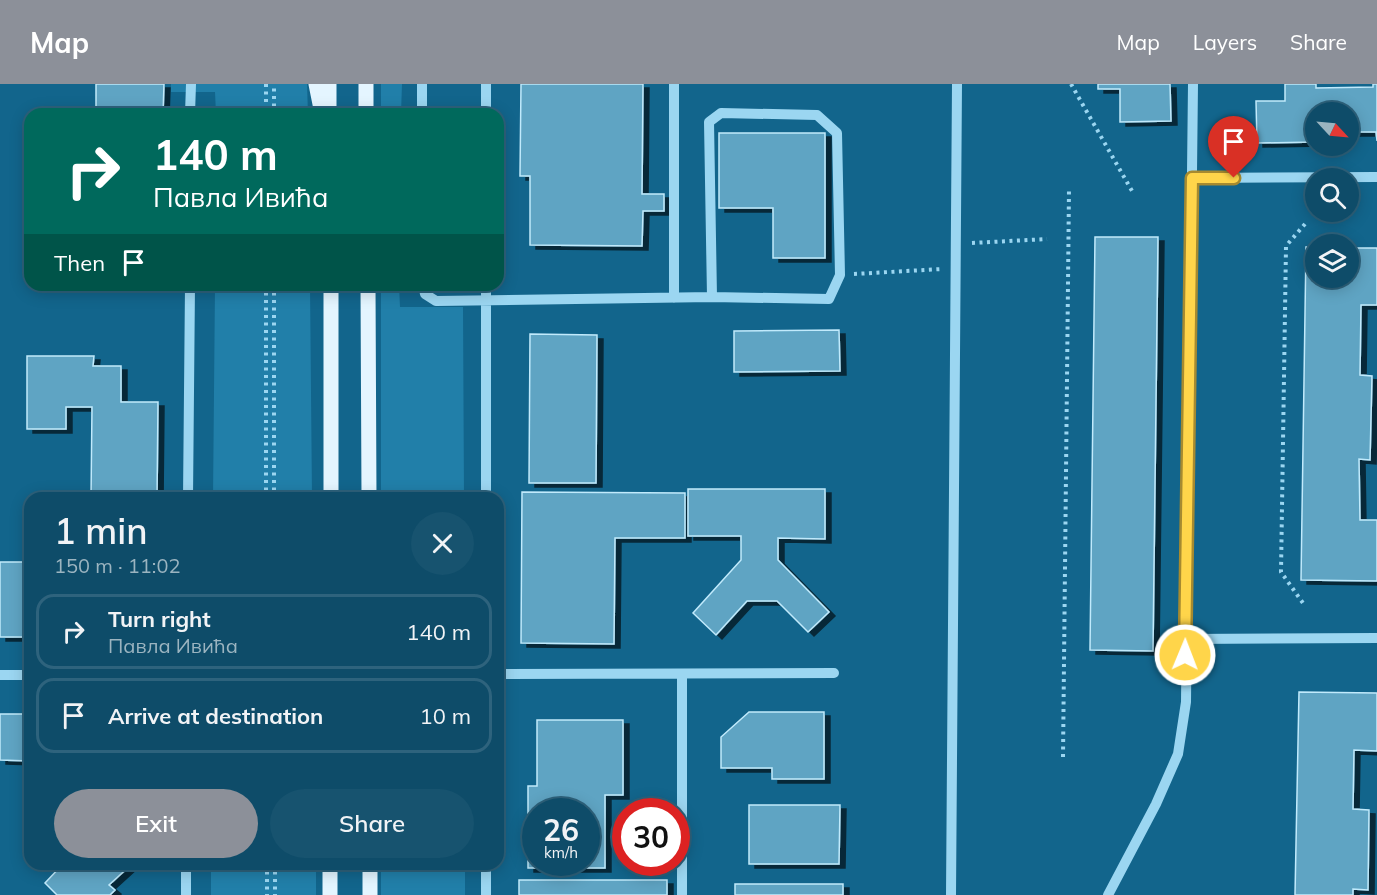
<!DOCTYPE html>
<meta charset="utf-8">
<style>
:root{--surface:#0e4c69;--page:#17536f;--text:#f1f3f6;--muted:#9bb4c0;--line:#2e637d;--accent:#8c9099}
body{margin:0;font-family:Mulish,sans-serif;background:var(--page);color:var(--text);height:100vh;display:flex;flex-direction:column;font-size:22px;white-space:nowrap}
*{box-sizing:border-box;margin:0}
p{font-size:20px;color:var(--muted)}
.icon{flex:none;width:33px;height:33px;fill:none;stroke:currentColor;stroke-width:2;stroke-linecap:round;stroke-linejoin:round}
.map{position:relative;flex:1;overflow:hidden}
.panel{position:absolute;left:24px;top:408px;width:480px;height:378px;display:flex;flex-direction:column;background:var(--surface);border-radius:18px;box-shadow:0 3px 15px #0003,0 0 0 2px var(--line)}
.panel>*{flex:none}
.guide{position:absolute;left:24px;top:24px;width:480px;height:183px;border-radius:18px;box-shadow:0 3px 15px #0003,0 0 0 2px var(--line);background:#00695c;color:#fff;overflow:hidden}
.needle{width:39px;rotate:116deg}
.controls{position:absolute;left:1305px;top:18px;display:grid;gap:12px}
.controls a{display:grid;place-items:center;width:54px;height:54px;border-radius:50%;background:var(--surface);box-shadow:0 3px 15px #0003,0 0 0 2px var(--line);font-size:30px}
.speed{position:absolute;left:522px;top:714px;display:flex;gap:12px;font-size:30px;font-weight:700;text-align:center}
.speed>*{display:grid;place-content:center;width:78px;height:78px;border-radius:50%;background:var(--surface);box-shadow:0 3px 15px #0003,0 0 0 2px var(--line);line-height:1}
.speed small{font-size:15px;font-weight:400}
.speed .limit{border:9px solid #d22;background:#fff;color:#111}
.pin{position:absolute;display:grid;place-items:center;width:51px;height:51px;color:#fff;margin:-62px -26px;border-radius:50% 50% 50% 0;rotate:-45deg;box-shadow:0 0 6px #0007}
.pin .icon{rotate:45deg}
.me{position:absolute;width:66px;margin:-33px;rotate:1deg;stroke-linejoin:round;filter:drop-shadow(0 0 4px #0008)}
.turn{display:flex;align-items:center;gap:21px;height:126px;padding:0 30px;font-size:27px}
.turn .icon{width:78px;height:78px;stroke-width:2.5}
.turn b{display:block;font-size:42px;line-height:51px}
.then{display:flex;align-items:center;height:57px;padding:0 30px;background:#0003;gap:12px;font-size:22px}
.round{display:grid;place-items:center;flex:none;width:63px;height:63px;border-radius:32px;background:var(--page)}
.summary{display:flex;align-items:center;justify-content:space-between;height:102px;padding:0 30px}
h1{font-size:36px;font-weight:600;line-height:45px}
.primary-button{display:flex;gap:12px;margin-top:auto;padding:12px 30px}
.primary-button a{flex:1;height:69px;border-radius:36px;background:var(--accent);color:#fff;font-size:24px;font-weight:600;line-height:69px;text-align:center}
.primary-button a+a{background:var(--page);color:var(--text)}
ul{padding:0;list-style:none}
li{display:flex;align-items:center;gap:18px;height:75px;margin:0 12px 9px;padding:0 18px;border:3px solid var(--line);border-radius:18px}
li div{flex:1}
li b{display:block;font-size:22px}
li em{font-style:normal}
header{display:flex;align-items:center;gap:36px;box-sizing:border-box;height:84px;padding:0 30px;background:var(--accent);color:#fff}
header strong{font-size:28px}
nav{display:flex;gap:33px;margin-inline-start:auto;font-size:21px}
.map>svg:first-child{display:block}
</style>
<header>
<strong>Map</strong>
<nav><a>Map</a><a>Layers</a><a>Share</a></nav>
</header>
<div class="map">
<svg width="1377" height="811" viewBox="0 0 1377 811">
<defs>
<filter id="shadow"><feDropShadow dx="6" dy="4" stdDeviation="0" flood-color="#0009"/></filter>
</defs>
<rect width="100%" height="100%" fill="#12658c"/>
<path fill="#217fa9" d="M171 0H307L308 30H216L215 8H171Z
M381 0H402L401 30H381Z
M215 201H310L312 414H213Z
M381 201H399L400 223H463L464 414H381Z
M211 780H316V811H211Z
M381 780H465V811H381Z"/>
<path fill="#5ea4c3" stroke="#c1eafc" stroke-width="1.5" fill-rule="evenodd" filter="url(#shadow)" d="M96 0H164L163 30H96Z
M521 0H643L642 110H664V127H643L642 162 530 161V92H520Z
M1098 0H1170L1171 37 1120 38V5H1098Z
M1285 0H1316V4L1373 3V0H1377V57L1376 48H1348V28H1316V58L1257 59 1256 17H1285Z
M719 49H825V174H773V124H719Z
M28 120H30V200H28Z
M1095 153H1158L1153 567 1090 566Z
M1306 163H1316V194H1348V164H1377V221H1361L1360 291 1372 292 1370 376 1359 375 1360 436H1377V497L1301 496Z
M839 246 840 287 734 288V247Z
M530 250 597 251 596 399H529Z
M27 272H94L93 282H121V318H158L157 414H91L92 323H66V345H27Z
M688 405H825V455L778 454V476L829 528 808 548 777 517H747L716 551 693 529 741 476V452H688Z
M522 408 685 409V454H615L614 560 521 559Z
M0 478H30V553H0Z
M1299 608 1377 609V667L1354 666 1353 725 1369 726 1368 806 1353 805V811H1295Z
M749 628H824V695H772V684H721V653Z
M0 630H30V677L0 676Z
M537 636H623V711H605V784H528V702H537ZM536 728H586V778H536Z
M749 721H840L839 780H749Z
M63 780 70 783 73 780H132L109 801 115 806 110 811H57L45 799Z
M519 796H667V811H519Z
M735 800H843V811H735Z"/>
<g fill="none" stroke-linecap="round" stroke-linejoin="round">
<path stroke="#9bd6f1" stroke-width="4" stroke-dasharray="3 4.5" stroke-linecap="butt" d="M266 0V30
M1071 0 1132 107
M274 30V0
M1305 140 1286 162 1281 488 1305 522
M972 159 1047 155
M854 190 942 185
M266 201V414
M274 201V414
M1063 673 1069 105
M267 780V811
M275 780V811"/>
<path stroke="#9bd6f1" stroke-width="10" d="M422 0V30
M190 30 191 0
M486 30V0
M1192 94 1377 93
M423 201 425 210 436 217 712 213 829 215 840 191 837 49 817 31 721 29 709 38 712 213
M486 201V414
M674 214V0
M188 414 190 201
M1186 555 1377 554
M498 590 834 589
M682 590V811
M0 591H30
M186 811V780
M486 811V780
M951 811 957 0
M1108 811 1156 720 1178 670 1186 618 1193 0"/>
<path stroke="#e4f5ff" stroke-width="15" d="M316 0 322 30
M366 0V30
M329 30V0
M368 201 369 414
M331 414V201
M330 780V811
M370 780V811"/>
</g>
<g fill="none" stroke-linecap="round" stroke-linejoin="round">
<g stroke="#a68a30" stroke-width="15">
<path id="route" d="M1185 571 1192 94H1234"/>
</g>
<use href="#route" stroke="#ffd54a" stroke-width="10"/>
</g>
</svg>
<div class="controls">
<a><svg class="needle" viewBox="-14 -14 28 28"><path d="M0-13l5 13h-10z" fill="#e53935"/><path d="M0 13l5-13h-10z" fill="#9bb4c0"/></svg></a>
<a><svg class="icon" aria-label="search" viewBox="0 0 24 24"><circle cx="10" cy="10" r="6"/><path d="M15 15l6 6"/></svg></a>
<a><svg class="icon" aria-label="layers" viewBox="0 0 24 24"><path d="M12 4l9 5-9 5-9-5zM3 14l9 5 9-5"/></svg></a>
</div>
<div class="speed"><div>26<small>km/h</small></div><div class="limit">30</div></div>
<div class="pin" style="left:1234px;top:94px;background:#d93025"><svg class="icon" aria-label="arrive" viewBox="0 0 24 24"><path d="M6 21V4h12l-3 4 3 4H6"/></svg></div>
<svg class="me" style="left:1185px;top:571px" viewBox="-20 -20 40 40"><circle r="17" fill="#ffd54a" stroke="#fff" stroke-width="3"/><path d="M0-11L8 9 0 5-8 9z" fill="#fff"/></svg>
<div class="guide">
<div class="turn"><svg class="icon" aria-label="right" viewBox="0 0 24 24"><path d="M7 20v-9h11M14 6l5 5-5 5"/></svg><div><b>140 m</b>Павла Ивића</div></div>
<div class="then">Then<svg class="icon" aria-label="arrive" viewBox="0 0 24 24"><path d="M6 21V4h12l-3 4 3 4H6"/></svg></div>
</div>
<section class="panel">
<div class="summary"><div><h1>1 min</h1><p>150 m · 11:02</p></div><a class="round"><svg class="icon" aria-label="close" viewBox="0 0 24 24"><path d="M6 6l12 12M18 6L6 18"/></svg></a></div>
<ul>
<li><svg class="icon" aria-label="right" viewBox="0 0 24 24"><path d="M7 20v-9h11M14 6l5 5-5 5"/></svg><div><b>Turn right</b><p>Павла Ивића</p></div><em>140 m</em></li>
<li><svg class="icon" aria-label="arrive" viewBox="0 0 24 24"><path d="M6 21V4h12l-3 4 3 4H6"/></svg><div><b>Arrive at destination</b></div><em>10 m</em></li>
</ul>
<div class="primary-button"><a>Exit</a><a>Share</a></div>
</section>
</div>
